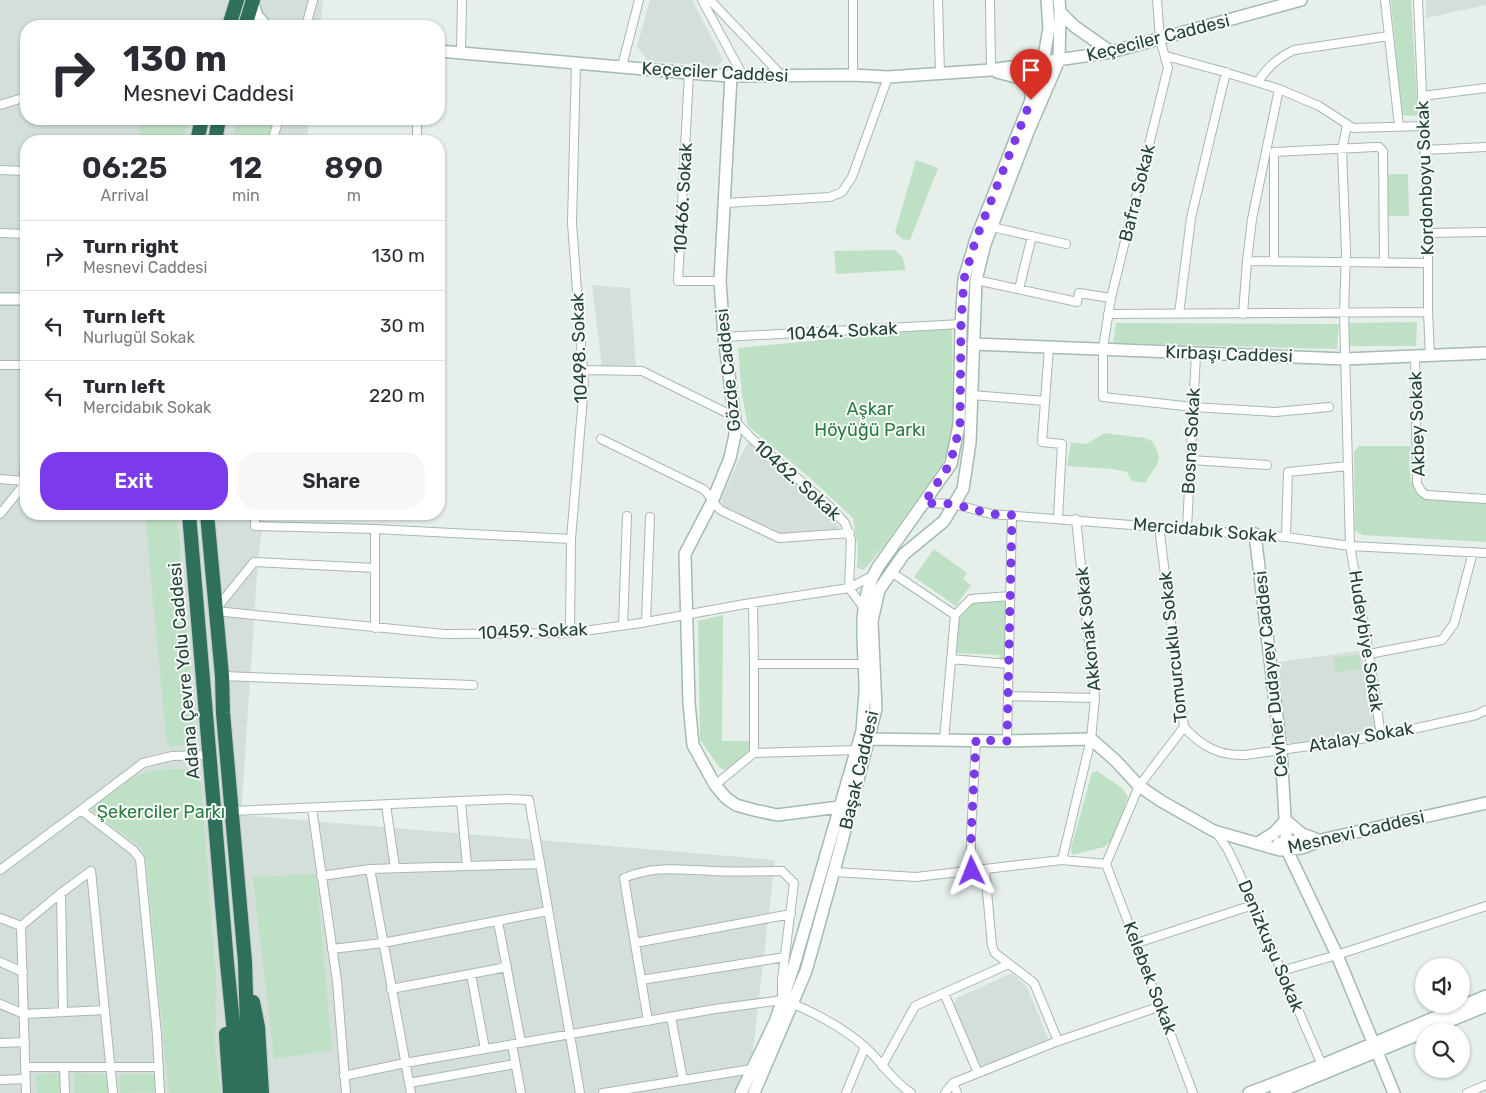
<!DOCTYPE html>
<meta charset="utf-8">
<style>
:root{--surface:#fff;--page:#f7f7f7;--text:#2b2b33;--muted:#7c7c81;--line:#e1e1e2;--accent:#7c3aed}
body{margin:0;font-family:Rubik,sans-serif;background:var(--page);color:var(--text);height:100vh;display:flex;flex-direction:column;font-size:19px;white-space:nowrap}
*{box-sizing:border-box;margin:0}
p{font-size:16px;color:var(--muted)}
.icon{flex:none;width:28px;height:28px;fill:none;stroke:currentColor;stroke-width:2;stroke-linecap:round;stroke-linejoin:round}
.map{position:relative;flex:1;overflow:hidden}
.sheet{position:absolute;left:20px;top:135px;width:425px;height:385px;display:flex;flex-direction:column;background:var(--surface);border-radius:20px;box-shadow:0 1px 4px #0004}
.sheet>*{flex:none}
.hud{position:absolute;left:20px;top:20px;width:425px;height:105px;border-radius:20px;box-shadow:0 1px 4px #0004;background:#fff;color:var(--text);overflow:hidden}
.tools{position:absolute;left:1415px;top:958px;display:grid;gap:10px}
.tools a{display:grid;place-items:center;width:55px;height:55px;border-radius:50%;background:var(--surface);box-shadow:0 1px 4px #0004;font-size:25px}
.pin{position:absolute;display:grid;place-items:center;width:42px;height:42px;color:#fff;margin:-51px -21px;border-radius:50% 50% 50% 0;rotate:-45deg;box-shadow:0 0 5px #0007}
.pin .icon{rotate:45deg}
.me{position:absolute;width:55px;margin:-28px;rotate:358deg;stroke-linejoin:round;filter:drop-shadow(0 0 4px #0008)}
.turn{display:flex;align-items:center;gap:18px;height:105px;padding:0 20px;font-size:22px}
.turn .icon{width:65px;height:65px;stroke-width:2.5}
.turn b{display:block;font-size:35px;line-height:42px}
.eta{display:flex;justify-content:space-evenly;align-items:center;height:85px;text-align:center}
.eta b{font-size:30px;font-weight:600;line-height:35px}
.cta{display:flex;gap:10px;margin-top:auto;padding:10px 20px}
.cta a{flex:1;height:58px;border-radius:20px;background:var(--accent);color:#fff;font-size:20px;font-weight:600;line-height:58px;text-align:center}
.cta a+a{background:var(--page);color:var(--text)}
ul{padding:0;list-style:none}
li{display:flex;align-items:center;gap:15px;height:70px;padding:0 20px;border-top:1px solid var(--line)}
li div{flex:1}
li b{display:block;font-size:19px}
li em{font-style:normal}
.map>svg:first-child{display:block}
</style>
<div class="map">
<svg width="1486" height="1093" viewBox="0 0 1486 1093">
<rect width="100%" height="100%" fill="#e6efea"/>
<path fill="#d4dfd9" d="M0 0H323L320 26H26V119H309L307 141H26V514H264L258 560 241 815 775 860 748 1093H0Z
M650 0H692L723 60 717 66 648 61 637 47Z
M1426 0H1486V5L1426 18Z
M592 285 630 288 636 367H602Z
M750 442 829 513 840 529 835 531 781 535 724 507 721 500 738 462 748 443Z
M1358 651 1362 655 1375 728 1371 731 1297 744 1290 743 1285 735 1279 662Z
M1012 973 1027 987 1049 1041 985 1066H979L953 1006 957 998Z"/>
<path fill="#bee0c4" d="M1391 0H1411L1418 116 1402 115Z
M140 119H188L184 141H139Z
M237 119H273L267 141H233Z
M916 160 938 168 910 240 902 239 895 232Z
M1387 174H1408L1409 216H1388Z
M894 250C903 256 905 260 905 270L836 274 834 251Z
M1417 322 1416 346H1349V323Z
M1116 323 1339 324 1337 349 1113 343Z
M952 327 953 434 943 463 883 547 864 570 857 568 858 549 853 518 809 477 748 426 742 395 738 348Z
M1104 433 1144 438 1152 441C1165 462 1157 463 1145 483L1132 481 1127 472 1113 469 1067 466 1071 442 1087 444Z
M1359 446H1410C1410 468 1405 485 1425 499L1486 503V542L1362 535 1355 531 1354 452Z
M145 514H177L196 743 170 747 166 737Z
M934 549 967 573 963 579 971 585 956 606 914 577Z
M1007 599 1006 660 1000 661 999 655 955 653 958 617 971 601Z
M723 615 722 741H749V750L728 771 720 768 700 740 698 621Z
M1359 655 1361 669 1335 672 1333 658Z
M192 769 200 773 216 978 215 1046 221 1093H169L146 860 141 847 90 809C106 796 123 781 142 774 156 768 177 769 192 769Z
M1097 771 1122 788 1128 797 1112 840 1104 847 1072 855 1071 848 1092 773Z
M316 874 332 1050 274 1059 253 877Z
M60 1073 61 1093H37L36 1074Z
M74 1073 108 1074V1093H74Z
M155 1074 156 1092 120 1093 119 1075Z"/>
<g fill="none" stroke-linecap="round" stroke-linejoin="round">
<g stroke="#a8b8b1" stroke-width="10">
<path id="street" d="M702 0 743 76
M710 0 782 76
M853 0V75
M938 0 940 74
M990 0 991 70
M1157 0 1160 39 1168 68 1111 298 1103 348V397L1193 407 1275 412 1329 407
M1385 0 1399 126
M1418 0 1428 233V312L1430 356
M306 26 313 0
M461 52 462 0
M1166 56 1221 71 1279 89 1319 106 1353 128 1424 126
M622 66 639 0
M689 73 678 281H720
M1258 82C1267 67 1279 57 1294 50L1389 36
M1422 96 1486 88
M0 105 26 97
M1347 125 1342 149 1346 252 1344 313 1350 546 1369 654 1381 736
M272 141 279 119
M417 141V119
M1424 150 1486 147
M0 170 26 171
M725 203 830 197 842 192 852 177 888 77
M992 227 1066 244
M0 233 26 234
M1428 233 1486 232
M1247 261 1428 263
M1274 261V152L1375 147H1379L1383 151 1384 263
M976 280 1077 302 1079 293 1111 298
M1019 289 1032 236
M1108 314 1428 312
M1179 314 1191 218 1226 72
M1243 314 1247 261 1252 219 1279 89
M724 337 961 324
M1049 347 1042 442 1062 444 1058 518
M1415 356 1417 483 1421 491 1426 495 1486 499
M0 365H26
M584 370 642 371 729 414 750 437 828 505 845 523 851 540 849 588
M972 395 1045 401
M601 439 703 489C711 495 713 505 722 511L779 538 850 533
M1191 460 1267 465
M0 479 24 481 26 433
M924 503 954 504 991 514 1286 537 1350 546 1486 553
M0 514 22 487 24 481H26
M255 514V526L375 529 571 539
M1187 528 1196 354
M1286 537 1288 472 1348 466
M891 572 955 615 944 740
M849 588 863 607
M753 603 754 664
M216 609 254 562 375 568
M215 611 444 634 570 633 641 623 745 604 849 588 872 576
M955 615 971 599 1010 596
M646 622 650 517
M623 625 627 516
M375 628V529
M570 633 571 539 584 385 572 223 576 63
M1369 654 1442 640 1454 624 1473 552
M951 659 1009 664
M222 676 473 685
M1008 696 1095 698
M1184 727C1201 746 1219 756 1245 755L1381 736 1476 715 1486 710
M1007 741 1012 515
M754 753V664H864
M715 785 754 753 857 750
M461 802 467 866
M386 805 395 868
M312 808 337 981 346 1093
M81 810 143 763 172 756 210 755
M232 811 506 799 529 800 580 1093
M1216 832 1228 850 1239 873 1322 1065
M1062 860 1091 739 1095 698 1076 519
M1106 864 1193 1093
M370 869 411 1093
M985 869 992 946 995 953 1034 983 1058 1041
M0 870 81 810 134 851 140 859 157 1035 160 1093
M971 871V835L976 740
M834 872 916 877 1062 860 1106 864 1139 786 1184 727 1159 526
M321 876 370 869 539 864
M61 893 63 1012
M0 918 21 926
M498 922 521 1043
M21 926 61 893 91 871 113 1093
M21 926 26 1093
M635 943 791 914
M1137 943 1253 905
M332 949 383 943 548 911
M0 962 23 972
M1281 971 1337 955 1486 906
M471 974 485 1049
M641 980 785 957
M391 989 507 967
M944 993 978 1073
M0 1004 24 1014 105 1010
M671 1017 683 1080
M648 1021 624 878C655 865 679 870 712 871 735 872 758 871 782 871L794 883 782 979V993
M0 1043 25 1042
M512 1045 521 1093
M882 1066 915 1006 1009 964
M25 1067H159
M64 1067 65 1093
M344 1076 405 1063 715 1009 782 1000C809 1009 844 1028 865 1047 883 1063 890 1079 911 1093
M0 1080 25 1079
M409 1083 515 1064
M603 1093 752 1069
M846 1093 865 1047
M945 1093 953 1083
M957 1093 953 1083 1053 1043 1161 1006
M1467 1093 1486 1085"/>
</g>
<g stroke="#a3bbb1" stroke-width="14">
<path id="secondary" d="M252 1 257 16 266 26
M1060 12 1074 26 1111 52
M439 51 689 73 731 76 853 75 888 77 991 70 1111 52 1301 0
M997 72 1024 79 1030 84 1031 98
M731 76 720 281 724 337 735 420V435L730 458 712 502 685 554 689 703 693 745 715 785 726 798 736 805 754 810 777 815 839 807
M0 299H26
M973 344 1345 359 1486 353
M1255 534 1281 751 1287 850 1337 955 1394 1093
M868 739 1007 741 1091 739 1116 761 1139 786 1161 801 1214 831 1280 850 1302 848 1325 839 1486 803
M1289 823 1302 834 1313 838
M1261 841 1274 833 1285 821
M1279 843 1316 839
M1425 1031 1486 1006
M741 1093 775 1022 794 965 862 731C863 719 864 706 865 693 866 651 854 605 878 567L951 464 959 425 961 324 964 279 976 239 1031 100 1043 63 1049 28 1047 0
M754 1093 806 971 840 849 866 749 876 709 872 621 879 590 904 554 944 521 963 489 970 443 976 280 985 244 1028 132 1059 60 1060 12 1059 0
M1249 1093 1322 1065 1486 996
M1276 1093 1424 1032"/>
</g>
<g stroke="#c1cac7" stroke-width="16">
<path id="highway" d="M229 26 237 0
M245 26 253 0
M197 141 202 119
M215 141 219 119
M189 514 227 963 240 1093
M207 514 222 676 223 713 245 962 248 1059 252 1093
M253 1002 258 1027 262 1093
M226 1034 230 1093"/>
</g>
<use href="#street" stroke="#fff" stroke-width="8"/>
<use href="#secondary" stroke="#fff" stroke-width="11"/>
<use href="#highway" stroke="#2e705c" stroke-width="14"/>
</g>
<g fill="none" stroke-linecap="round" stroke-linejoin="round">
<path stroke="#7c3aed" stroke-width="9" stroke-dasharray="0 16.2" d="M972 871 971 835 976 740 1007 741 1012 515 991 514 954 504 924 503 950 464 960 426 961 324 964 279 976 239 1031 100"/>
</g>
<g text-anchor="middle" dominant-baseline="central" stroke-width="4" stroke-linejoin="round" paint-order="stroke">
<g font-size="18" fill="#234237" stroke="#f7fbf8">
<text transform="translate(1158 38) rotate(-14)">Keçeciler Caddesi</text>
<text transform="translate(715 72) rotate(3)">Keçeciler Caddesi</text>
<text transform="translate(1425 178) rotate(-92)">Kordonboyu Sokak</text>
<text transform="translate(1137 193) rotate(-76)">Bafra Sokak</text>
<text transform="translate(683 198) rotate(-87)">10466. Sokak</text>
<text transform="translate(842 331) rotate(-3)">10464. Sokak</text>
<text transform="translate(579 348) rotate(-92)">10498. Sokak</text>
<text transform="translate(1229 354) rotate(2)">Kırbaşı Caddesi</text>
<text transform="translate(728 370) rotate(-96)">Gözde Caddesi</text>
<text transform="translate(1417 424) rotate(-92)">Akbey Sokak</text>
<text transform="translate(1191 441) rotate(-87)">Bosna Sokak</text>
<text transform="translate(797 480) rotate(42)">10462. Sokak</text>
<text transform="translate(1205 530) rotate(5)">Mercidabık Sokak</text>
<text transform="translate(1088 629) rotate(-96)">Akkonak Sokak</text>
<text transform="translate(533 631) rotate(-2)">10459. Sokak</text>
<text transform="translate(1366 641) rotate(81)">Hudeybiye Sokak</text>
<text transform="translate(1173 647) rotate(-96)">Tomurcuklu Sokak</text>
<text transform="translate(184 671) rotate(-95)">Adana Çevre Yolu Caddesi</text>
<text transform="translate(1271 674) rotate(-96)">Cevher Dudayev Caddesi</text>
<text transform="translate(1361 737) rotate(-10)">Atalay Sokak</text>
<text transform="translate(859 770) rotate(-77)">Başak Caddesi</text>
<text transform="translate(1356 832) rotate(-13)">Mesnevi Caddesi</text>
<text transform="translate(1271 946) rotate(67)">Denizkuşu Sokak</text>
<text transform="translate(1150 978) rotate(69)">Kelebek Sokak</text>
</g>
<g font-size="18" fill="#2c7b43" stroke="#f7fbf8">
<text x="870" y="409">Aşkar<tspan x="870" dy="21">Höyüğü Parkı</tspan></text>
<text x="161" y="812">Şekerciler Parkı</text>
</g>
</g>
</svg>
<div class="tools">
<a><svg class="icon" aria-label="sound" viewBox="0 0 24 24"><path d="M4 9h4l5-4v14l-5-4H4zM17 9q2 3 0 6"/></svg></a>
<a><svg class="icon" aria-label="search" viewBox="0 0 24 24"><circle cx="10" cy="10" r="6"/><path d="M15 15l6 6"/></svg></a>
</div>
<div class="pin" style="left:1031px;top:100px;background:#d93025"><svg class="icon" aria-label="arrive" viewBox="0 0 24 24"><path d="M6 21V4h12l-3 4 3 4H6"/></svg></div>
<svg class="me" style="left:972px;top:871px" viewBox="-20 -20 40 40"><path d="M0-17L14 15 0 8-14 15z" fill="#7c3aed" stroke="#fff" stroke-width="4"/></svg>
<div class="hud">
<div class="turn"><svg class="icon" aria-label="right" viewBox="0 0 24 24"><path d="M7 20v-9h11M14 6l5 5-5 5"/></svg><div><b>130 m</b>Mesnevi Caddesi</div></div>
</div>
<section class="sheet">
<div class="eta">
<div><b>06:25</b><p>Arrival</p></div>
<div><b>12</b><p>min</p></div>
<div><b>890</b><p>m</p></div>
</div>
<ul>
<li><svg class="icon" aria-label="right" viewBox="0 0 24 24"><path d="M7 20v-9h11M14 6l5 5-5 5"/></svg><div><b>Turn right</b><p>Mesnevi Caddesi</p></div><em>130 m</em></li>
<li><svg class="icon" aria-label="left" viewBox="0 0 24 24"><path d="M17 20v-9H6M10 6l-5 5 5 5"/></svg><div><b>Turn left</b><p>Nurlugül Sokak</p></div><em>30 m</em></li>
<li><svg class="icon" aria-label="left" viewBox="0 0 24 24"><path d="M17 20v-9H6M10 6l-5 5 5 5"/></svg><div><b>Turn left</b><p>Mercidabık Sokak</p></div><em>220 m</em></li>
</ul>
<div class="cta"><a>Exit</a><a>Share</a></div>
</section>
</div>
